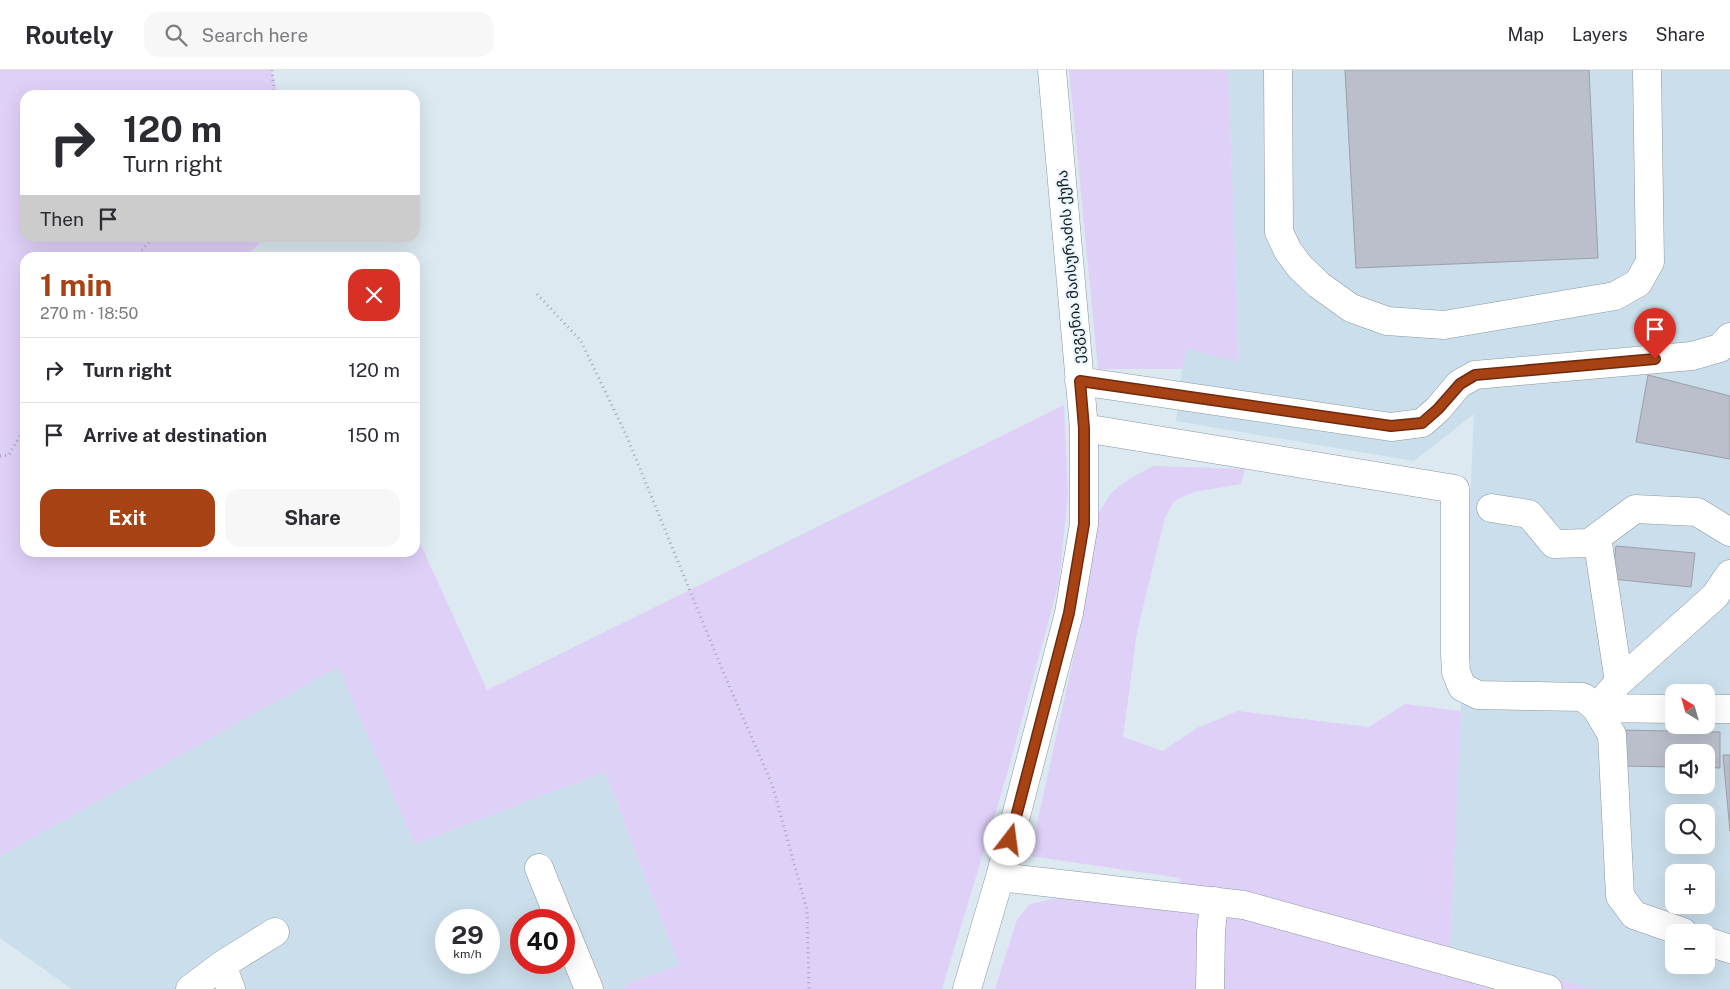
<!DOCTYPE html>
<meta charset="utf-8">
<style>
:root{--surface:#fff;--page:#f7f7f7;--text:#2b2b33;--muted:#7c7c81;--line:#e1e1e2;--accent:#a74215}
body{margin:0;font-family:"Public Sans","Noto Sans Georgian",sans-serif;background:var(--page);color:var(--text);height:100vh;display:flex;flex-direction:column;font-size:19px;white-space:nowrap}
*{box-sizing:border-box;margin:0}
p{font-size:16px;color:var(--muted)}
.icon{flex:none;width:28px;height:28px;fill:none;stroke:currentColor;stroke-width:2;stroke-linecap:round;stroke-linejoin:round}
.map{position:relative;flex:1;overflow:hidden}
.details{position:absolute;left:20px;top:182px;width:400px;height:305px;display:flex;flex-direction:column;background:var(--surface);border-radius:15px;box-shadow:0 5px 20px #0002}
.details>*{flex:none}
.banner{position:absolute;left:20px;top:20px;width:400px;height:152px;border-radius:15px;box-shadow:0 5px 20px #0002;background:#fff;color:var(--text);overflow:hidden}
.needle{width:32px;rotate:323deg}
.buttons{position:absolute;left:1665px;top:614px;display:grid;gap:10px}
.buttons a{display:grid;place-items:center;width:50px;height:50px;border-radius:10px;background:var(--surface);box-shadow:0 5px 20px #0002;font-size:25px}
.speed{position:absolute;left:435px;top:839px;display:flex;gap:10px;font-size:25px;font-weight:700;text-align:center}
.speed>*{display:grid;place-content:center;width:65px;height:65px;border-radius:50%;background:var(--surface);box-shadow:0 5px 20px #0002;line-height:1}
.speed small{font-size:12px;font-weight:400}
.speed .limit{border:8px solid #d22;background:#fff;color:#111}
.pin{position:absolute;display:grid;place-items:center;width:42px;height:42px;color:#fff;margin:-51px -21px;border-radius:50% 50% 50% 0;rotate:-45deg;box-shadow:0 0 5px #0007}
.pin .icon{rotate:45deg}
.me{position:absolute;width:55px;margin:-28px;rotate:15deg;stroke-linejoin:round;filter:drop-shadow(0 0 4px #0008)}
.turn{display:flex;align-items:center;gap:18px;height:105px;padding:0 20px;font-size:22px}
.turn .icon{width:65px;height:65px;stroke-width:2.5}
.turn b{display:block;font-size:35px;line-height:42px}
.then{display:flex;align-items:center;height:48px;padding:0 20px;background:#0003;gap:10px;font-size:19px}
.round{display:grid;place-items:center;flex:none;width:52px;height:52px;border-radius:15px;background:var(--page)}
.head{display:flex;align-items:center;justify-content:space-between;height:85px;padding:0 20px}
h1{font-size:30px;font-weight:700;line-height:38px;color:var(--accent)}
.action{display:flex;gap:10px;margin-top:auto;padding:10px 20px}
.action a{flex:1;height:58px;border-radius:15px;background:var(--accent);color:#fff;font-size:20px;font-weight:700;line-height:58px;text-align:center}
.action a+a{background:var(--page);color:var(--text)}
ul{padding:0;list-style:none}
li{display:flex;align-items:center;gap:15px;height:65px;padding:0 20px;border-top:1px solid var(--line)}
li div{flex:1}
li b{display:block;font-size:19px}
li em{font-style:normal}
header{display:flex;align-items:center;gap:30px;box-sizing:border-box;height:70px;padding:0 25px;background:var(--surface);border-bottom:1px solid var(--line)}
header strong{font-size:24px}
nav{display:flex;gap:28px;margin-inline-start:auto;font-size:18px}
.search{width:350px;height:45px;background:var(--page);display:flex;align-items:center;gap:12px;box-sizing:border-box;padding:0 18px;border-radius:15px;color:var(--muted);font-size:19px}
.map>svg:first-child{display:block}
</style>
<header>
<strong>Routely</strong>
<div class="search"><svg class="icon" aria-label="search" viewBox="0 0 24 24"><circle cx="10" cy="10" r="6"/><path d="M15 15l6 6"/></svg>Search here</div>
<nav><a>Map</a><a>Layers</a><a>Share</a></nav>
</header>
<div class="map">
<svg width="1730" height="919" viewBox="0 0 1730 919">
<rect width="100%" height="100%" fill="#dce9f1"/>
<path fill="#cadeeb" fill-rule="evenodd" d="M1228 0H1730V919H1594L1450 879 1474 344 1414 391 1176 351 1182 299 1187 279 1239 291ZM1674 622H1706V655H1674ZM1674 682H1706V715H1674ZM1674 742H1706V775H1674ZM1674 802H1706V835H1674ZM1674 862H1706V895H1674Z
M338 596 415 774 605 702 679 895 624 915 625 919H72L0 868V786ZM446 850H489V892H446ZM521 850H564V892H521Z"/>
<path fill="#dfd0f8" d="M0 0H272L278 25H25V168H265L245 187 25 188V482H415V462L487 620 1064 335 1068 425 1059 512 1008 701 942 919H625L624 915 679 895 605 702 415 774 338 597 0 786Z
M1069 0H1228L1239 292 1187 279 1182 299H1098Z
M1153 396 1245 399 1241 414 1194 422 1174 431 1165 448 1137 562 1123 667 1163 681 1197 658 1238 641 1369 657 1405 634 1461 641 1450 879 1594 919H995L1017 850 1030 834 1057 828 1175 839 1180 808 1030 786 1081 553 1098 444 1111 423 1129 409Z"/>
<path fill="#bbbfcb" stroke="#9a9faa" d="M1345 0H1589L1598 188 1356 198Z
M1648 305 1730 326V389L1636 372Z
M1616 476 1695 483 1691 517 1612 509Z
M1619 660 1720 662V698L1706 697V682H1674V697L1619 696Z
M1723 685H1730V761Z"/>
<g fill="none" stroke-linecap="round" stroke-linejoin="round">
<g stroke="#8b979e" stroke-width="29">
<path id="minor" d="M1278 0 1279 162 1288 181 1300 197 1319 215 1351 238 1387 251 1444 255 1615 226 1638 213 1650 192 1647 0
M1079 311 1391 357 1422 353 1438 339 1459 314 1475 305 1692 286 1720 278 1730 267
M1084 358 1455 419V584L1456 602 1462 617 1478 625 1583 627 1596 638 1612 665 1620 826 1634 845 1683 862
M1491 438 1529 444 1554 474 1589 473 1635 439 1697 442 1730 462
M1597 467 1619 612
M1596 638 1619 612 1715 526 1730 504
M1596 638 1674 639
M1706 639H1730
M539 798 560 850
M1000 807 1244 835 1548 919
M564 858 589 919
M1706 871 1730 879
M222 895 231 919
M190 919 222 895 275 862
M967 919 1000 807 1069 543 1084 454V358L1052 0
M1210 919 1211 862 1214 831"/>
</g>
<path stroke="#9faab1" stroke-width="3" stroke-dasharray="1 4" stroke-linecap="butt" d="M271 25 274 20 272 0
M135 188 152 168
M537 224 581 271 627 367 724 604 772 714 807 840 809 919
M0 386 9 385 25 357"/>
<use href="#minor" stroke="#fff" stroke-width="28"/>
</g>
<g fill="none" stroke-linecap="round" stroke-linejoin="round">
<g stroke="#6d2b0e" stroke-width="12">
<path id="route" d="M1010 770 1069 543 1084 454V358L1080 311 1391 356 1422 353 1438 339 1460 314 1475 305 1655 289"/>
</g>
<use href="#route" stroke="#a74215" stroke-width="9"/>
</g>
<g text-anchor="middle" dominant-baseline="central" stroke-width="4" stroke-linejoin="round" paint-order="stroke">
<g font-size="15" fill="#161b1e" stroke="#e9f6fe">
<text transform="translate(1070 197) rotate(-95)">ევგენია მაისურაძის ქუჩა</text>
</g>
</g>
</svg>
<div class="buttons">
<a><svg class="needle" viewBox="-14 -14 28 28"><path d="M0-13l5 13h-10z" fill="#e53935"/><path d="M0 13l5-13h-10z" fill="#7c7c81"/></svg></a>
<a><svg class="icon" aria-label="sound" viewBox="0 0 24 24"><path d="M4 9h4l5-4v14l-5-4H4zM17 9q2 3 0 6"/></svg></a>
<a><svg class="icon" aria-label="search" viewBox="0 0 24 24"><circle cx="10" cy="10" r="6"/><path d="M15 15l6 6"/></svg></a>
<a>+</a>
<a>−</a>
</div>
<div class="speed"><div>29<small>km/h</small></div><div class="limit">40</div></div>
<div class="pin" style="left:1655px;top:289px;background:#d93025"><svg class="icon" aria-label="arrive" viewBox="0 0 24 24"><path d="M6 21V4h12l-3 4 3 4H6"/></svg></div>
<svg class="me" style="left:1010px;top:770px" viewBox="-20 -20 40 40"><circle r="19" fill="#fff"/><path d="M0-13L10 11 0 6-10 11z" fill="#a74215"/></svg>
<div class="banner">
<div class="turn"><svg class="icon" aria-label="right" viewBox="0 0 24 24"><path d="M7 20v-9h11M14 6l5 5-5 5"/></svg><div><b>120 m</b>Turn right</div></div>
<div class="then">Then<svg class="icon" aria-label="arrive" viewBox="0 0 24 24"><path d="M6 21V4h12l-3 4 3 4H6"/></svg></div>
</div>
<section class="details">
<div class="head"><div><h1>1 min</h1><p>270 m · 18:50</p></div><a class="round" style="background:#d93025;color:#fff"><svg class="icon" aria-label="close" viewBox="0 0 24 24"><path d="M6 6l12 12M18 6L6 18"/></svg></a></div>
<ul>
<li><svg class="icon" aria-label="right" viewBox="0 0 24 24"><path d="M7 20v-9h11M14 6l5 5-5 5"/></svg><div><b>Turn right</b></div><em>120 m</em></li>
<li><svg class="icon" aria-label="arrive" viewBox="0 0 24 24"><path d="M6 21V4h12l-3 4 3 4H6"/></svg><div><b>Arrive at destination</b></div><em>150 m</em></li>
</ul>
<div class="action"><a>Exit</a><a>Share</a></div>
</section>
</div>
